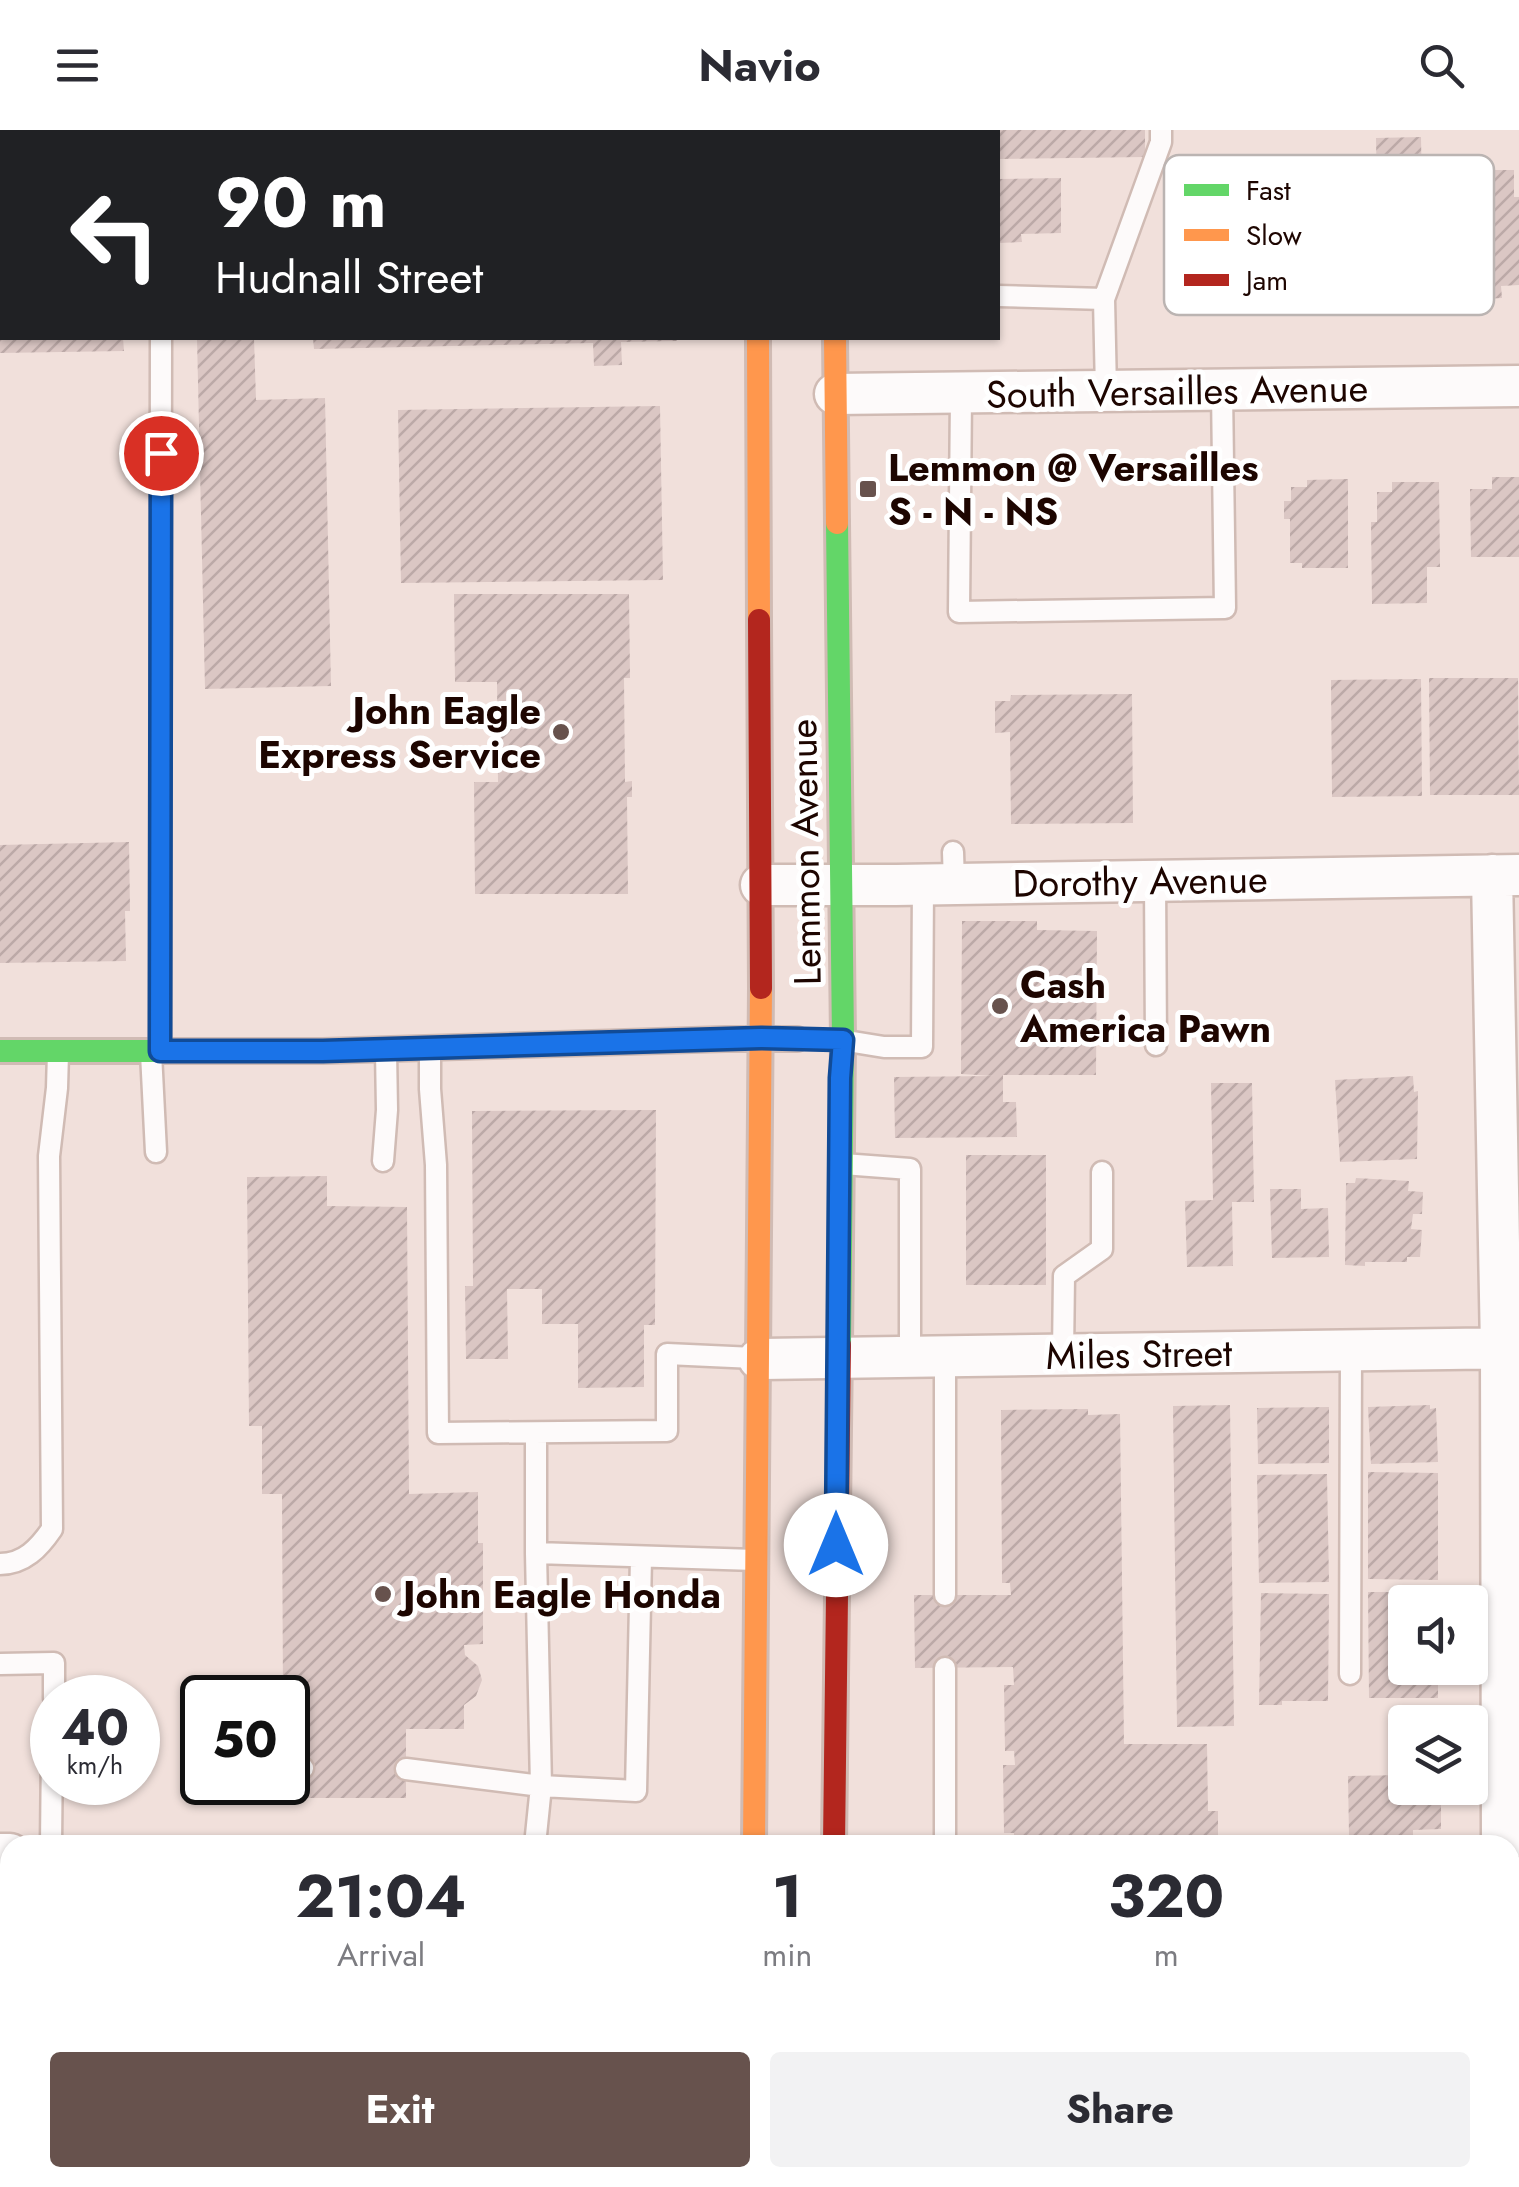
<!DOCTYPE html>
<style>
:root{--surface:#fff;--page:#f2f2f3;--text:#2b2b33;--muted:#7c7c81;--accent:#67524d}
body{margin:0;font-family:Jost,sans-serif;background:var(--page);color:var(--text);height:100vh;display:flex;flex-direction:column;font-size:38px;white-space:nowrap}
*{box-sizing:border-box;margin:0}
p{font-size:32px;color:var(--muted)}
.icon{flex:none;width:55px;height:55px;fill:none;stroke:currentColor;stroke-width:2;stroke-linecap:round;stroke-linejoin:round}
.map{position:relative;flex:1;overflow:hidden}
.side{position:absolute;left:0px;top:1705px;width:1520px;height:352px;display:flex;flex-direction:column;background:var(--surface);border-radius:30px 30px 0 0;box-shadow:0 2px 8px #0004}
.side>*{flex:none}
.banner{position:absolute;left:0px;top:0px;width:1000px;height:210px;box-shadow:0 2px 8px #0004;background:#202124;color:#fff;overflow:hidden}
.buttons{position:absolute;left:1388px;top:1455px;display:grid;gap:20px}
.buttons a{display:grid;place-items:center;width:100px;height:100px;border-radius:10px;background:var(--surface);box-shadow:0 2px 8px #0004;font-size:50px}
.speed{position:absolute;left:30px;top:1545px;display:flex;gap:20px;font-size:50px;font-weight:700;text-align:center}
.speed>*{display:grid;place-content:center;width:130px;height:130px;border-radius:50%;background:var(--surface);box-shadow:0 2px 8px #0004;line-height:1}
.speed small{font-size:25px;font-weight:400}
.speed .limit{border:5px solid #111;border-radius:15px;background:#fff;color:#111}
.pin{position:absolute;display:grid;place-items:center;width:85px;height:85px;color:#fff;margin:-42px;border:5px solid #fff;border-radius:50%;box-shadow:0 2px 10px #0007}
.me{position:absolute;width:110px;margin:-55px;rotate:0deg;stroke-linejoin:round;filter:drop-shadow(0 0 8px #0008)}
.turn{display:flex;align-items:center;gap:35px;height:210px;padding:0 50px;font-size:45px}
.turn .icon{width:130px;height:130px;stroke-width:2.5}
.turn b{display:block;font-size:70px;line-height:85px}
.eta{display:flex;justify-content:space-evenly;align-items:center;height:170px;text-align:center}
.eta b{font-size:60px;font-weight:700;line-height:70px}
.cta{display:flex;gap:20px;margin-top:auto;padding:20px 50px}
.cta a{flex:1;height:115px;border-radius:10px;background:var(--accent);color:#fff;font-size:40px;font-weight:700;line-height:115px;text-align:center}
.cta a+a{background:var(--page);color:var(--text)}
header{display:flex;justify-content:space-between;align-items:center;height:130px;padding:0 50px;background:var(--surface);font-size:45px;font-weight:700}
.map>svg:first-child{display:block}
</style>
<header><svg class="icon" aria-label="menu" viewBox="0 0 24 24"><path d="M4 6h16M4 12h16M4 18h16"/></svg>Navio<svg class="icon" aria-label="search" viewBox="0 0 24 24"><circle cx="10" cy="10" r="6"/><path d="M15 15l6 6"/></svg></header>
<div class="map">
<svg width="1519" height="2057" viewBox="0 0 1519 2057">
<defs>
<pattern id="building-hatch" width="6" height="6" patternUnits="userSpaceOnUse" patternTransform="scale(2.5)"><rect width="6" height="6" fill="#dbc7c4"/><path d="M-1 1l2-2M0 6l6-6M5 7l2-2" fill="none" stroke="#bca9a7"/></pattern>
</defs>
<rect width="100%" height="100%" fill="#f1e0db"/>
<path fill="url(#building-hatch)" d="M998 0H1145V27L998 29Z
M1421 7 1422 65 1377 66 1376 8Z
M1460 40H1514V67H1519V155L1501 156 1502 168 1469 170 1468 158H1465Z
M1061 48V103L1021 104 1022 112 998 113V49Z
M0 208H123L124 221 0 223Z
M197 208H254L256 270 325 268 331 556 205 559Z
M313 208H677V211L621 212 622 235 594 236 593 213 314 219Z
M660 276 663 450 401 453 398 280Z
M1492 347H1519V427H1471L1470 359H1492Z
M1348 349V438H1302V433H1290V389H1284V371H1291V357H1307V350Z
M1392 352H1439L1440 437H1427V473L1372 474 1371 392H1377V362H1392Z
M454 464H629L630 548H624L625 652 632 651V667H627L628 764H475L474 652H498L497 552H455Z
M1429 548H1518L1519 665H1430Z
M1421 549 1422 666 1332 667 1331 550Z
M1132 564 1133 693 1011 694 1010 602 995 603V571H1010L1011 565Z
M129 712 130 781H125L126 831 0 833V715Z
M962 791H1037V800L1097 801 1096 945H1003V972H1016L1017 1007 895 1008 894 947 994 946 961 944Z
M1413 946 1414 962 1418 961 1417 1029 1340 1032 1335 950Z
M1211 953H1252L1254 1072H1232L1233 1136 1187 1137 1185 1071 1213 1070Z
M656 980 655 1195H644V1257L578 1258V1194H542V1159H507L508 1229H466L465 1156H473L472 981Z
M966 1025H1046V1155H966Z
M327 1046V1076L407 1077 409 1364 478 1362V1413H483V1514L464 1515 465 1525 478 1536 482 1550 476 1566 464 1575V1599H406V1668H303V1599L288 1598V1568H283L282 1364H262V1296H249L247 1047Z
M1356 1048 1409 1051 1408 1061 1423 1062 1422 1084H1413L1411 1099 1422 1100 1420 1127H1407V1132H1365V1136L1345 1135 1346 1053H1355Z
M1270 1059H1301V1079L1328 1078 1329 1127 1272 1128Z
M1230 1275 1234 1596 1177 1597 1173 1276Z
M1430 1275V1279L1436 1278 1438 1332 1371 1334 1368 1277Z
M1329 1277V1333L1258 1334 1257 1278Z
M1088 1279V1285L1120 1284 1124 1614H1207L1208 1681H1218V1715H1014V1703H1004L1003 1635H1015L1014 1621H1005L1004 1555H1014L1013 1537 915 1538 914 1465H1011L1010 1453H1002L1001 1280Z
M1368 1342 1438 1343V1450L1368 1449Z
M1327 1344 1329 1452 1259 1453 1257 1345Z
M1412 1455H1431V1461H1438V1472H1405V1538H1438V1568H1369L1368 1462H1412Z
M1261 1463 1329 1464 1328 1571H1282V1575H1259Z
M1405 1645V1658H1441V1699L1413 1700V1710L1395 1711V1715H1373V1706H1349L1348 1646Z
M0 1852H10V1916H0Z
M989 2048H1086V2057H990Z
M1190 2048H1258V2057H1191Z
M1445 2050V2057H1380V2051Z"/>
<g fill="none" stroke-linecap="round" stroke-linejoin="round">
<g stroke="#d0bbb4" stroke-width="25">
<path id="lane" d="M332 0V2
M592 0V2
M915 2V0
M998 166 1104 169
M1106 261 1104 169 1161 12V0
M961 264 959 482 1225 478 1222 261
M953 722 954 754
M1155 751 1156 915
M847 911 884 917H922L923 755
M160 919 161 208
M430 920V959L436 1035 438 1303 667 1301V1224L754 1228
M151 923 156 1022
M383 1031 387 980 386 921
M843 1034 910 1039V1227
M1063 1224 1064 1146 1102 1119V1042
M536 1423 755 1430
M0 1434C24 1434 39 1418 52 1399L49 1026 57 958 58 923
M945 1465V1226
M0 1534 54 1533V1568
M1350 1544 1351 1221
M288 1637 303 1638
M406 1639 541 1656 636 1661 641 1428
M51 1715 52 1616
M535 1715 541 1656 536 1423V1303
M945 1715V1538
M0 1811H10
M0 2009H10
M190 2048 191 2057
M1125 2048V2057"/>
</g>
<g stroke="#d0bbb4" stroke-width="45">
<path id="street" d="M151 0V2
M631 2 733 0
M0 15H2
M835 264 1519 256
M1492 745 1501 1218 1502 1715
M761 755H896L1519 745
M759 1229 1519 1218
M0 1724H10
M1510 1772H1519
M1508 2048V2057"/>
</g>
<g stroke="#d0bbb4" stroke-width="28">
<path id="fast" d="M837 393 843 910 840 1215
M0 921H323L725 909H797"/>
</g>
<g stroke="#d0bbb4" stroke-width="28">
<path id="slow" d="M758 208 759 490
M835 208 837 393
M754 1715 761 858
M750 2048V2057"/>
</g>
<g stroke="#d0bbb4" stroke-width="28">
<path id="jam" d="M756 0V2
M835 0V2
M759 490 761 858
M834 1715 840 1215
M829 2057 830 2048"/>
</g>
<use href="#lane" stroke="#fdfafa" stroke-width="20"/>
<use href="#street" stroke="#fdfafa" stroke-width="40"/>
<use href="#fast" stroke="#63d668" stroke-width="22"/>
<use href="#slow" stroke="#ff974d" stroke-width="22"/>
<use href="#jam" stroke="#b3261e" stroke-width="22"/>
</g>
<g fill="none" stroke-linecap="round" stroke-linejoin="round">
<g stroke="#114b97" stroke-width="25">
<path id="route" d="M161 323 160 921H323L761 908 843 910 840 948 836 1415"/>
</g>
<use href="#route" stroke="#1a73e8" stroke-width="18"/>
</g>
<g fill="#67524d" stroke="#fff" stroke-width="4">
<rect x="858" y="349" width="20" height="20" rx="5"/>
<circle cx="561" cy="602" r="10"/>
<circle cx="1000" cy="876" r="10"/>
<circle cx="383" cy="1464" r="10"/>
</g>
<g text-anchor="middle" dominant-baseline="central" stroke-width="10" stroke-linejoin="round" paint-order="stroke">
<g font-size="38" fill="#1d0500" stroke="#fff">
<text transform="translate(1177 261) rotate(-1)">South Versailles Avenue</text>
<text transform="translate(805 722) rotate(-91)">Lemmon Avenue</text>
<text transform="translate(1140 751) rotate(-1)">Dorothy Avenue</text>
<text transform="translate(1139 1224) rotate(-1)">Miles Street</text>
</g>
<g font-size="38" font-weight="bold" fill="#1d0500" stroke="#fff" text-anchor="start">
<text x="888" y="337">Lemmon @ Versailles<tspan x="888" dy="44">S - N - NS</tspan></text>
<text x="541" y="580" text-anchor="end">John Eagle<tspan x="541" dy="44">Express Service</tspan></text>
<text x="1020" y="854">Cash<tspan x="1020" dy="44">America Pawn</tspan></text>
<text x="403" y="1464">John Eagle Honda</text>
</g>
</g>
<rect x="1164" y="25" width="330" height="160" rx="15" fill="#fff" stroke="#bbb4b2" stroke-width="2.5"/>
<rect x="1184" y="54" width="45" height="12" fill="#63d668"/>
<rect x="1184" y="99" width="45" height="12" fill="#ff974d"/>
<rect x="1184" y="144" width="45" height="12" fill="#b3261e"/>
<g font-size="28" fill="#1d0500">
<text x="1246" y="70">Fast</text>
<text x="1246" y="115">Slow</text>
<text x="1246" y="160">Jam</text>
</g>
</svg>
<div class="buttons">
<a><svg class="icon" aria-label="sound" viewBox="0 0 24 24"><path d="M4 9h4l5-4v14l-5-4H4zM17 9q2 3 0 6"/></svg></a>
<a><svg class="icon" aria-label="layers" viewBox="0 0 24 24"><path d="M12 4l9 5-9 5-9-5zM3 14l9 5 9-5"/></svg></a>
</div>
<div class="speed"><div>40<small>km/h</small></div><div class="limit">50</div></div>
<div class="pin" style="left:161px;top:323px;background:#d93025"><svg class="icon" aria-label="arrive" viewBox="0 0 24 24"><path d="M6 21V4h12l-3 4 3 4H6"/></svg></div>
<svg class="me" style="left:836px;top:1415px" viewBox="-20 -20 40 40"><circle r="19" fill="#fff"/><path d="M0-13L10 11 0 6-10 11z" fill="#1a73e8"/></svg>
<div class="banner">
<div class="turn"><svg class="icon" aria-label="left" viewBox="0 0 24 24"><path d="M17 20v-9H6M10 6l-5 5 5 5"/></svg><div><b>90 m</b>Hudnall Street</div></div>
</div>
<section class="side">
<div class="eta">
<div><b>21:04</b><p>Arrival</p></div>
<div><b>1</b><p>min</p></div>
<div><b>320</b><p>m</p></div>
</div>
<div class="cta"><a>Exit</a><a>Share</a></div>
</section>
</div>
